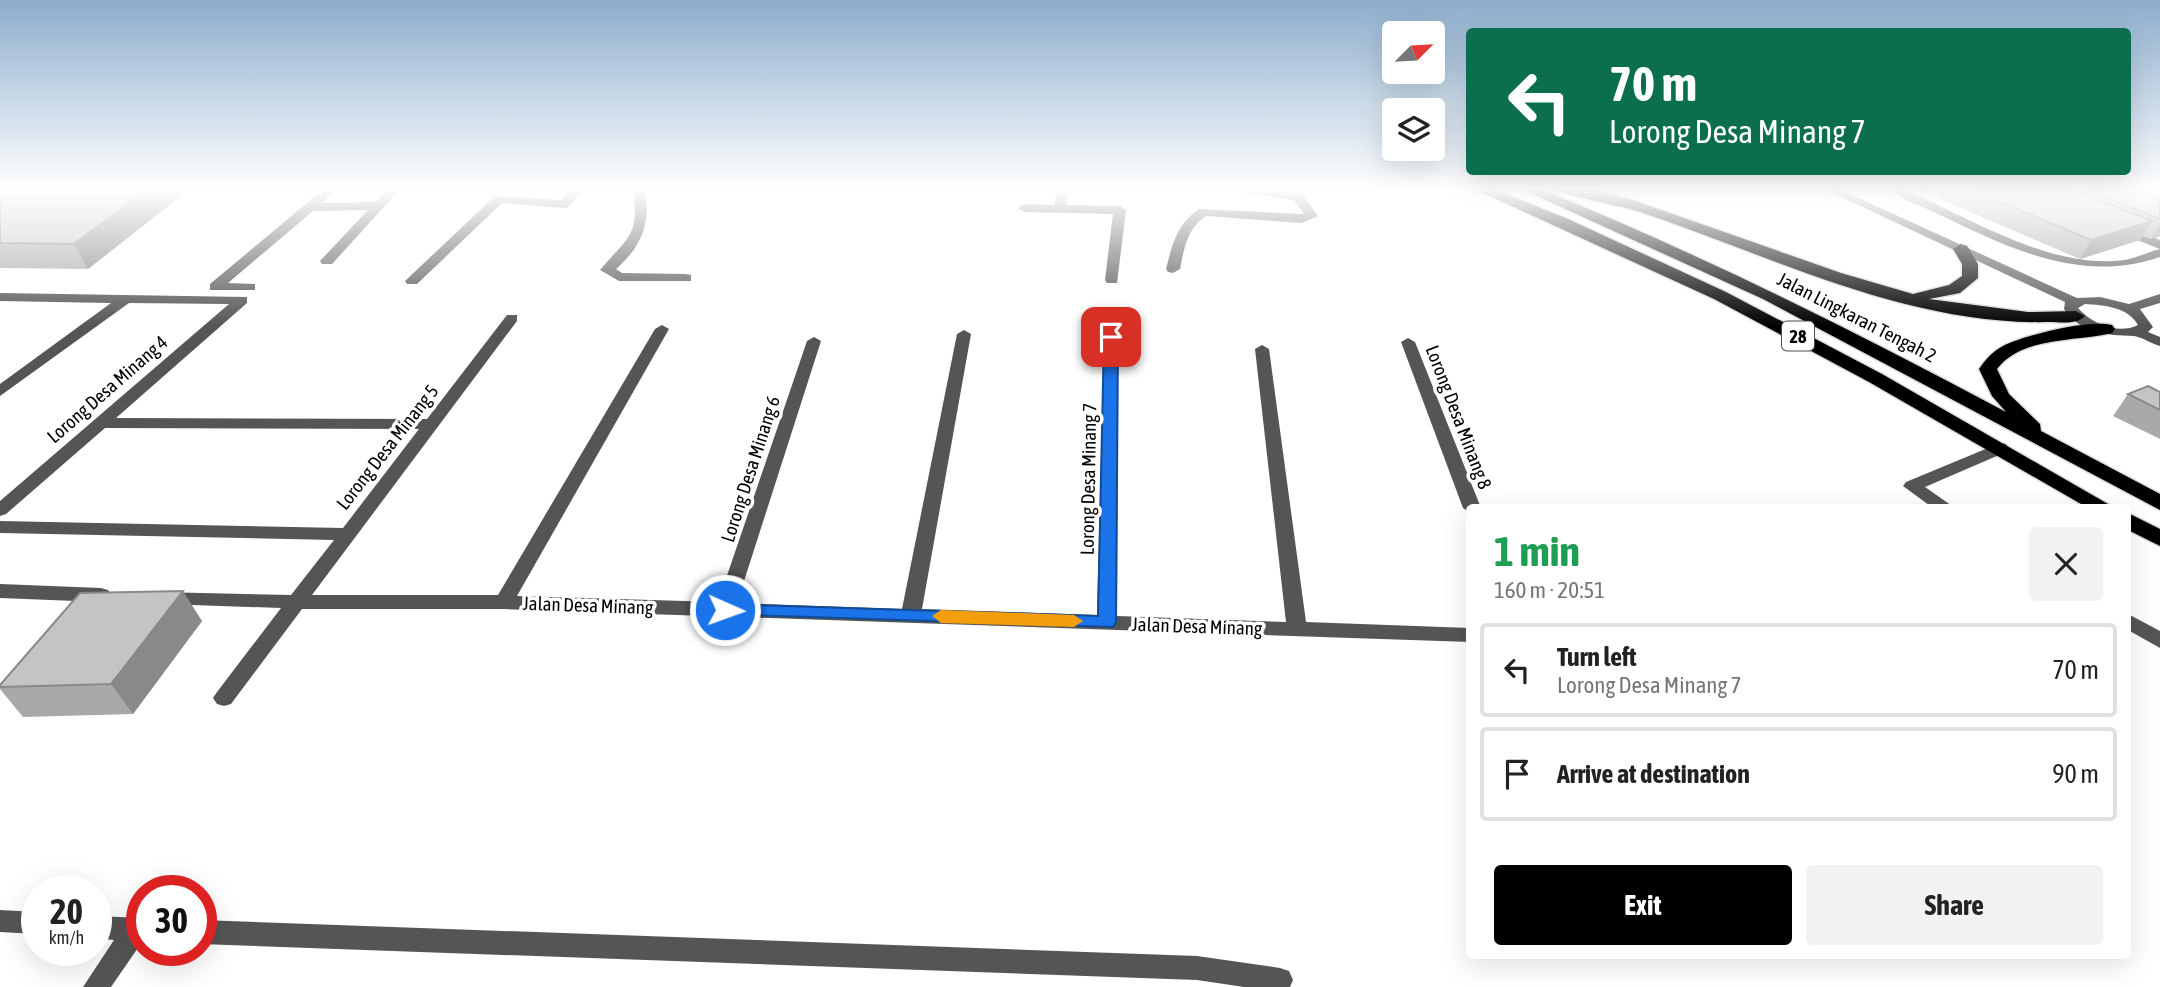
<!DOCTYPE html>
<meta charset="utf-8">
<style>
:root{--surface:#fff;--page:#f2f2f2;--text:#222;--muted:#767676;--line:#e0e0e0;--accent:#000}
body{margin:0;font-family:"Asap Condensed",sans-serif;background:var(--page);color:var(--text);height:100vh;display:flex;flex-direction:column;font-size:26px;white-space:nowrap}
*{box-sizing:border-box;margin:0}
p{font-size:23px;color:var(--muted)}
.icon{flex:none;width:38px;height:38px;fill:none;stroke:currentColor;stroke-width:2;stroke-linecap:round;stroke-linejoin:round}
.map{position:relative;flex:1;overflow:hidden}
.side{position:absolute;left:1466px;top:504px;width:665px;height:455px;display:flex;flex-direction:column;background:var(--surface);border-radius:7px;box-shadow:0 7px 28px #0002}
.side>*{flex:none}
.hud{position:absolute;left:1466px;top:28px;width:665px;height:147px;border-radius:7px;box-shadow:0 7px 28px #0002;background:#0b6e4f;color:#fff;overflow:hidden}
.needle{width:46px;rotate:66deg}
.buttons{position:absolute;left:1382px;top:21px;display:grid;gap:14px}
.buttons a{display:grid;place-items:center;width:63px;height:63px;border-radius:7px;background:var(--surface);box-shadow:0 7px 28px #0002;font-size:35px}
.speed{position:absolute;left:21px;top:875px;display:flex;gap:14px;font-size:35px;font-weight:700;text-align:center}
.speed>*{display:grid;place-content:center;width:91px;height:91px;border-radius:50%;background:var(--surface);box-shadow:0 7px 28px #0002;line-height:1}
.speed small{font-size:18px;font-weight:400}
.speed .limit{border:10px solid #d22;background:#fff;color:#111}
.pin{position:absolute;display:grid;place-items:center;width:60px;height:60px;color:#fff;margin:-30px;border-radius:14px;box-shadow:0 4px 10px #0006}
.me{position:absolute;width:77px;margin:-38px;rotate:92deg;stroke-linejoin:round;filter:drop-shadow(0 0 5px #0008)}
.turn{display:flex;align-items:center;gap:24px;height:147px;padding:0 28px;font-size:32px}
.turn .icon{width:91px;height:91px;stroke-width:2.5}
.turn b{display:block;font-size:49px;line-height:60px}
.round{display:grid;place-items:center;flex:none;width:74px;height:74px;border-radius:7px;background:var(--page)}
.overview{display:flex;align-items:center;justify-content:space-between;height:119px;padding:0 28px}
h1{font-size:42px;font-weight:700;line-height:52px;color:#1e9e55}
.button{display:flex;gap:14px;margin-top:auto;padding:14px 28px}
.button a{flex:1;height:80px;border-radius:7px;background:var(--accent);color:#fff;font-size:28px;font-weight:700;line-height:80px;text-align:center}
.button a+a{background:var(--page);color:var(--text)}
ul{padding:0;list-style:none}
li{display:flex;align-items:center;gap:21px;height:94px;margin:0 14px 10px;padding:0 14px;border:4px solid var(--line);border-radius:7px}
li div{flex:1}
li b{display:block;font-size:26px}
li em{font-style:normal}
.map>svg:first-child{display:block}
</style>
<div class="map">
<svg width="2160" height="987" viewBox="0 0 2160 987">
<rect width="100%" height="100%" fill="#fff"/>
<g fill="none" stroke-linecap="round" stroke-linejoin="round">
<g stroke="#dbdbdb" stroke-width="3">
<path id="highway" d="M1472 188H1491L1566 218 1726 292 1882 374 2115 508H2088L1869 382 1714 299Z
M1519 188H1538C1698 253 1853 330 2006 412L1992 396 1979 369C1986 359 1992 352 2003 346 2025 335 2088 319 2112 325L2115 329 2112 333C2076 342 2022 336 1997 369L2009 394 2040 424 2041 431 2160 494V510L1763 299Z
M1551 188H1583L1633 200 1841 273 1913 294 1949 285 1962 276V264L1953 249 1961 244 1967 246 1978 264V278L1960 293 1929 299 2028 312 2076 311 2085 316C2077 325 2061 322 2050 322 1906 326 1770 255 1637 211 1622 206 1557 194 1551 188Z
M2128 513 2160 529V546L2128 530Z"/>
</g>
<path fill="#555" fill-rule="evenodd" d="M325 188H338L322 203 375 202 389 188H401L332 264H322L320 261 368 210 313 211 228 283 255 284V290H210V284Z
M573 188H585L568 207 564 208 502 203 417 284H407L405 281 495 196 561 200Z
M633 188H645C651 223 642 246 616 269L622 273 686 274 691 275V281H619L600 270C628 237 640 236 633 188Z
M775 188H952L946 192H781Z
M1058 188H1070L1066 205 1120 206 1126 210 1117 283H1107L1105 280 1113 214 1024 212 1018 208 1024 204 1054 205Z
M1232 188H1259L1302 194 1318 216 1302 223 1206 216C1187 228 1184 249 1180 269L1173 273 1168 272 1166 269C1172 245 1177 224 1199 209L1304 214 1294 200 1238 192Z
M1822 188H1837L2077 298 2100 297 2129 304 2160 294V303L2140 309 2153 327 2148 332 2160 337V346C2152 344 2142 337 2134 336 2106 335 2082 334 2064 309L2065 302ZM2085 304C2104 305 2128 307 2138 325 2118 335 2092 324 2078 308Z
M1888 188H1903C1967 217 2051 270 2124 260 2136 258 2148 252 2160 249V257C2082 284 2011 249 1940 215 1924 207 1901 200 1888 188Z
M2122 225 2160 240V249L2117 232V226Z
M0 293 247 297V303L116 418 427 419 507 315H517V321L312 595H498L655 329 662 325 669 329 517 596 718 602 807 341 814 337 821 341 737 603 902 609 957 334 964 330 971 334 922 609 1097 615 1104 337 1111 333 1118 337 1117 616 1286 622 1255 349 1262 345 1269 349 1306 622 1470 628V642L504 609H302L231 704 224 706 217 704 213 698 217 692 281 608 164 604 157 602 154 597 157 592 291 595 334 540 0 533V521L343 528 419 429 105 428 6 514 0 516V501L229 304 129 303 0 396V384L111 303 0 301Z
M1408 338 1415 342 1481 508H1470V513L1463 508 1401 342Z
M2000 443 2006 444 2008 448 2006 452 1925 487 1955 508H1933L1903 486 1906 482Z
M0 584 101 588 108 590 111 595 108 600 101 602 0 598Z
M2128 614 2160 631V648L2128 630Z
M0 910 37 912V934L0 932Z
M96 916 142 918V942L111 987H83L114 940 96 938Z
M201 920 1197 956 1280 968 1289 971 1293 980 1290 987H1244L1197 980 201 944Z"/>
<use href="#highway" fill="#000" fill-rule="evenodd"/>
</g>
<path fill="#a9a9a9" d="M0 188H191L88 269 0 268Z
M1914 188H2160V236L2151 239 2143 236 2140 240 2080 259Z
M2160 392V439L2113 416 2128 394Z
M202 621 133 714 23 717 0 689V685Z"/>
<path fill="#898989" d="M148 188H191L88 269 74 244Z
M2152 221 2140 240 2080 259 2091 240Z
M2160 224V236L2151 239Z
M183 591 202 621 133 714 111 684Z"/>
<path fill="#c4c4c4" stroke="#898989" stroke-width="2" d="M0 188H148L74 244 0 243Z
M1967 188H2067L2152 221 2091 240Z
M2081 188H2160V219Z
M2148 386 2160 392V410L2128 394Z
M183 591 111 684 0 687V685L80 593Z"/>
<linearGradient id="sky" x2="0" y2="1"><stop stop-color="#8cadcc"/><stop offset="0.58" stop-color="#fff"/><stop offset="1" stop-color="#fff" stop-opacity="0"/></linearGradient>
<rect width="2160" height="326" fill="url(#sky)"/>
<path fill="#1a73e8" stroke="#114b97" stroke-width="2" d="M1111 333 1118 337 1116 622 1113 627 718 614 716 610 725 604 1098 616 1104 337Z"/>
<path fill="#f59e0b" d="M941 610 1074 615 1083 621 1074 627 941 623 932 616Z"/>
<g text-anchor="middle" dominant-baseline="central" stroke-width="7" stroke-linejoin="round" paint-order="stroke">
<rect fill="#fff" stroke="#4c4c4c" stroke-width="2" x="1782" y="321.5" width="32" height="29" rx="5"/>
<g font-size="18" font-weight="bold" fill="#000">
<text x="1798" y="336">28</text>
</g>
<g font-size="19" fill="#000" stroke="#fff">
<text transform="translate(1857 317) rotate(27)">Jalan Lingkaran Tengah 2</text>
<text transform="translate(107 389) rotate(-41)">Lorong Desa Minang 4</text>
<text transform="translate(1459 417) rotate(69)">Lorong Desa Minang 8</text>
<text transform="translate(387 447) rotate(-52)">Lorong Desa Minang 5</text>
<text transform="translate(750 469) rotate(-72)">Lorong Desa Minang 6</text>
<text transform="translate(1088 479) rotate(-89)">Lorong Desa Minang 7</text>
<text transform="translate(588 605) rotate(2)">Jalan Desa Minang</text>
<text transform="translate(1197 626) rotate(2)">Jalan Desa Minang</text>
</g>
</g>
</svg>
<div class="buttons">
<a><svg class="needle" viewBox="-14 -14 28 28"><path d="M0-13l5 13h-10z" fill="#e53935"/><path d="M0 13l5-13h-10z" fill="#767676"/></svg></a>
<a><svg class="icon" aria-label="layers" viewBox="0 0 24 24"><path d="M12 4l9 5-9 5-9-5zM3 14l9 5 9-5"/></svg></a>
</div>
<div class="speed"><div>20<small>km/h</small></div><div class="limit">30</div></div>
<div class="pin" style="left:1111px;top:337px;background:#d93025"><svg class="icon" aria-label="arrive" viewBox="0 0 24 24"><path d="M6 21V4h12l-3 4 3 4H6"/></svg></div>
<svg class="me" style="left:725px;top:610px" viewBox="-20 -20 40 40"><circle r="17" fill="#1a73e8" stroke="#fff" stroke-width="3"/><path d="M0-11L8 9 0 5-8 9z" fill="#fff"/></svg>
<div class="hud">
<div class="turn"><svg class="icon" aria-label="left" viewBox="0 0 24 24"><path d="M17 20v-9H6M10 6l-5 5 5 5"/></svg><div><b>70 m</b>Lorong Desa Minang 7</div></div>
</div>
<section class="side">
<div class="overview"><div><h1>1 min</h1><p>160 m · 20:51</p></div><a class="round"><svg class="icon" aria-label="close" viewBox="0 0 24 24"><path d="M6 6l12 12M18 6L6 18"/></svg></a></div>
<ul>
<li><svg class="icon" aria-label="left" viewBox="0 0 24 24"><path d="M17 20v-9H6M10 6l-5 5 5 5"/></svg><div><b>Turn left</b><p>Lorong Desa Minang 7</p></div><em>70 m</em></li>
<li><svg class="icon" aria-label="arrive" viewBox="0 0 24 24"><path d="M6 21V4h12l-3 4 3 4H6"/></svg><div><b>Arrive at destination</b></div><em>90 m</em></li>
</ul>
<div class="button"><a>Exit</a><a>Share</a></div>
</section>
</div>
